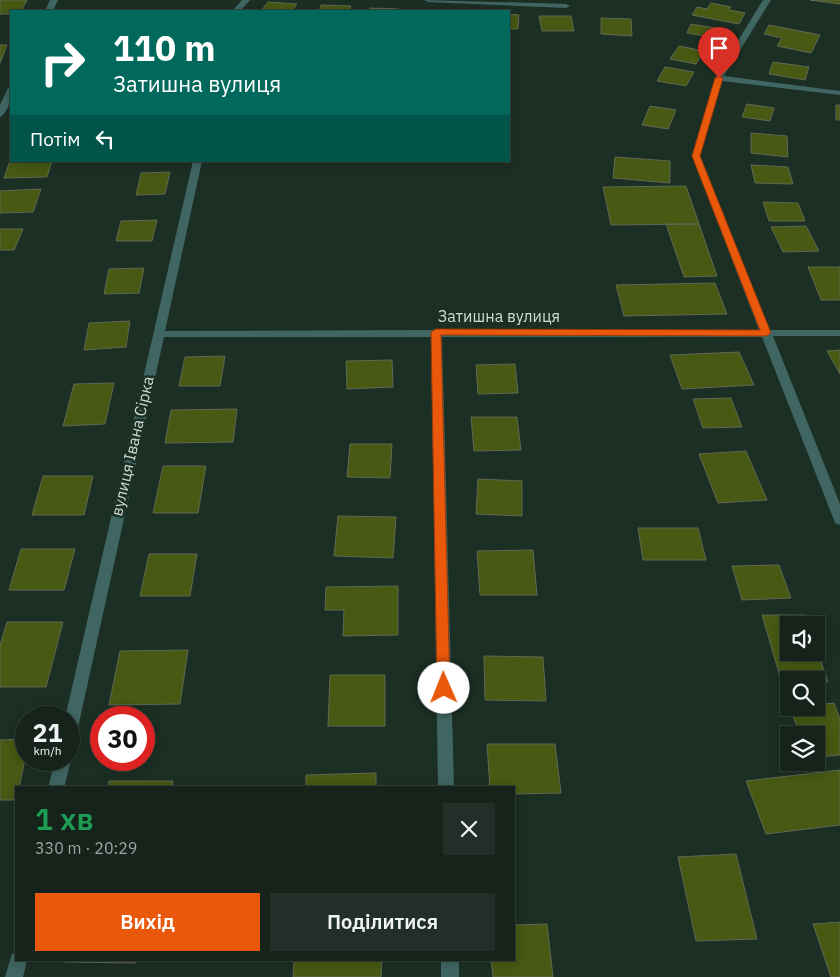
<!DOCTYPE html>
<html lang="uk">
<meta charset="utf-8">
<style>
:root{--surface:#15231b;--page:#222f28;--text:#f1f3f6;--muted:#9da4a3;--line:#34403a;--accent:#ea580c}
body{margin:0;font-family:"IBM Plex Sans",sans-serif;background:var(--page);color:var(--text);height:100vh;display:flex;flex-direction:column;font-size:19px;white-space:nowrap}
*{box-sizing:border-box;margin:0}
p{font-size:16px;color:var(--muted)}
.icon{flex:none;width:28px;height:28px;fill:none;stroke:currentColor;stroke-width:2;stroke-linecap:round;stroke-linejoin:round}
.map{position:relative;flex:1;overflow:hidden}
.drawer{position:absolute;left:15px;top:786px;width:500px;height:175px;display:flex;flex-direction:column;background:var(--surface);border-radius:0px;box-shadow:0 2px 12px #0003,0 0 0 1px var(--line)}
.drawer>*{flex:none}
.hud{position:absolute;left:10px;top:10px;width:500px;height:152px;border-radius:0px;box-shadow:0 2px 12px #0003,0 0 0 1px var(--line);background:#00695c;color:#fff;overflow:hidden}
.fabs{position:absolute;left:780px;top:616px;display:grid;gap:10px}
.fabs a{display:grid;place-items:center;width:45px;height:45px;border-radius:0px;background:var(--surface);box-shadow:0 2px 12px #0003,0 0 0 1px var(--line);font-size:25px}
.speed{position:absolute;left:15px;top:706px;display:flex;gap:10px;font-size:25px;font-weight:700;text-align:center}
.speed>*{display:grid;place-content:center;width:65px;height:65px;border-radius:50%;background:var(--surface);box-shadow:0 2px 12px #0003,0 0 0 1px var(--line);line-height:1}
.speed small{font-size:12px;font-weight:400}
.speed .limit{border:8px solid #d22;background:#fff;color:#111}
.pin{position:absolute;display:grid;place-items:center;width:42px;height:42px;color:#fff;margin:-51px -21px;border-radius:50% 50% 50% 0;rotate:-45deg;box-shadow:0 0 5px #0007}
.pin .icon{rotate:45deg}
.me{position:absolute;width:55px;margin:-28px;rotate:359deg;stroke-linejoin:round;filter:drop-shadow(0 0 4px #0008)}
.turn{display:flex;align-items:center;gap:18px;height:105px;padding:0 20px;font-size:22px}
.turn .icon{width:65px;height:65px;stroke-width:2.5}
.turn b{display:block;font-size:35px;line-height:42px}
.then{display:flex;align-items:center;height:48px;padding:0 20px;background:#0003;gap:10px;font-size:19px}
.round{display:grid;place-items:center;flex:none;width:52px;height:52px;border-radius:0px;background:var(--page)}
.headline{display:flex;align-items:center;justify-content:space-between;height:85px;padding:0 20px}
h1{font-size:30px;font-weight:600;line-height:38px;color:#1e9e55}
.cta{display:flex;gap:10px;margin-top:auto;padding:10px 20px}
.cta a{flex:1;height:58px;border-radius:0px;background:var(--accent);color:#fff;font-size:20px;font-weight:600;line-height:58px;text-align:center}
.cta a+a{background:var(--page);color:var(--text)}
.map>svg:first-child{display:block}
</style>
<div class="map">
<svg width="840" height="977" viewBox="0 0 840 977">
<rect width="100%" height="100%" fill="#1c2f24"/>
<path fill="#475913" stroke="#616853" d="M0 0H27L21 11H11V14H0Z
M810 0H840V4Z
M268 2 297 4 292 11H261Z
M711 3 731 7 729 10 745 13 739 24 692 15 697 7 707 9Z
M321 5 351 6 349 11H319Z
M370 8 399 9V11H369Z
M509 14 519 15 518 29H509Z
M539 16H571L574 31H542Z
M601 18 631 19 632 36 601 34Z
M691 24 727 30 723 39 687 33Z
M769 25 820 35 811 53 777 46 782 38 764 34Z
M0 45H7L0 63Z
M679 46 704 51 696 64 670 59Z
M773 62 809 67 805 80 769 74Z
M665 67 694 72 686 86 657 81Z
M747 104 774 108 770 121 742 117Z
M836 105H840V120H836Z
M650 106 676 110 668 129 642 125Z
M751 133 787 136 788 157 751 153Z
M615 157 670 161V183L613 178Z
M11 158V161H52L47 177 4 178Z
M751 165 788 167 793 184 755 183Z
M170 172 165 194 136 195 141 173Z
M686 186 699 224 611 225 603 187Z
M41 189 33 212 0 213V191Z
M763 202 798 203 805 221H769Z
M157 220 152 241H116L121 221Z
M666 224H699L717 276 684 277Z
M806 226 819 251 783 252 771 227Z
M0 229H23L14 250H0Z
M808 267H840V300H821Z
M144 268 139 293 104 294 109 269Z
M715 283 727 314 624 316 616 285Z
M130 321 126 347 84 350 89 323Z
M840 350V374L827 351Z
M739 352 754 385 682 389 670 355Z
M225 356 220 386H179L185 357Z
M392 360 393 387 347 389 346 361Z
M515 364 518 393 478 394 476 365Z
M114 383 105 424 63 426 74 384Z
M731 398 742 427 703 428 693 399Z
M237 409 233 442 165 443 171 410Z
M471 417H517L521 450 474 451Z
M350 444H392L390 478 347 477Z
M746 451 767 500 718 503 699 454Z
M163 466H206L198 513H153Z
M43 476H93L84 515H32Z
M478 479 522 481V516L476 514Z
M338 516 396 517 393 558 334 556Z
M638 528H698L706 560H643Z
M21 549H75L64 590H9Z
M533 550 537 595H480L477 551Z
M149 554H197L190 596H140Z
M779 565 791 598 742 600 732 566Z
M398 586V635L343 636 344 610H325L326 587Z
M762 615H805L809 625H789V652H816V648L828 682 789 680V683H782Z
M7 622H63L46 687H0V645Z
M188 650 180 704 109 705 120 651Z
M484 656 543 657 546 701 485 700Z
M330 675H385V726H328Z
M834 703 840 719V755L816 757V735H800L790 708H816V705Z
M26 739V754L19 788H16V800H0V740Z
M487 744H555L561 793 514 794V788H490Z
M840 770V825L766 834 746 781Z
M376 773V788H306V775Z
M109 781H173L172 788H108Z
M736 854 757 939 696 941 678 857Z
M840 922V977H831L813 924Z
M547 924 553 977H493L491 960H514V925Z
M64 960H135V963L64 962Z
M294 960H382L381 977H293Z"/>
<g fill="none" stroke-linecap="round" stroke-linejoin="round">
<path fill="#406663" fill-rule="evenodd" d="M50 0H58L53 11H45Z
M242 0H250L240 11H232Z
M424 0 566 4 570 6 566 8 428 2Z
M763 0H771L724 76 840 91V95L722 81 700 156 770 330H840V336H773L840 504V525L835 523 834 520 762 337H442L454 788H438L431 337H164L77 732 74 737 69 738V718H65L193 161H202L165 331 432 330 436 329 440 330H759L692 156 715 78Z
M8 88H11C11 98 9 112 0 117V105Z
M69 756 71 760 64 788H48L55 760H69Z
M16 952V960H27L23 977H5L12 954Z
M441 960H459V977H441Z"/>
</g>
<path fill="#ea580c" stroke="#983908" d="M719 76 723 78 700 156 771 333 766 336 441 335 450 688 448 692 444 694 439 692 437 688 431 332 436 329 760 330 692 156 715 78Z"/>
<g text-anchor="middle" dominant-baseline="central" stroke-width="5" stroke-linejoin="round" paint-order="stroke">
<g font-size="16" fill="#cedad2" stroke="#1c2f24">
<text x="499" y="316">Затишна вулиця</text>
<text transform="translate(132 446) rotate(-77)">вулиця Івана Сірка</text>
</g>
</g>
</svg>
<div class="fabs">
<a><svg class="icon" aria-label="sound" viewBox="0 0 24 24"><path d="M4 9h4l5-4v14l-5-4H4zM17 9q2 3 0 6"/></svg></a>
<a><svg class="icon" aria-label="search" viewBox="0 0 24 24"><circle cx="10" cy="10" r="6"/><path d="M15 15l6 6"/></svg></a>
<a><svg class="icon" aria-label="layers" viewBox="0 0 24 24"><path d="M12 4l9 5-9 5-9-5zM3 14l9 5 9-5"/></svg></a>
</div>
<div class="speed"><div>21<small>km/h</small></div><div class="limit">30</div></div>
<div class="pin" style="left:719px;top:78px;background:#d93025"><svg class="icon" aria-label="arrive" viewBox="0 0 24 24"><path d="M6 21V4h12l-3 4 3 4H6"/></svg></div>
<svg class="me" style="left:444px;top:688px" viewBox="-20 -20 40 40"><circle r="19" fill="#fff"/><path d="M0-13L10 11 0 6-10 11z" fill="#ea580c"/></svg>
<div class="hud">
<div class="turn"><svg class="icon" aria-label="right" viewBox="0 0 24 24"><path d="M7 20v-9h11M14 6l5 5-5 5"/></svg><div><b>110 m</b>Затишна вулиця</div></div>
<div class="then">Потім<svg class="icon" aria-label="left" viewBox="0 0 24 24"><path d="M17 20v-9H6M10 6l-5 5 5 5"/></svg></div>
</div>
<section class="drawer">
<div class="headline"><div><h1>1 хв</h1><p>330 m · 20:29</p></div><a class="round"><svg class="icon" aria-label="close" viewBox="0 0 24 24"><path d="M6 6l12 12M18 6L6 18"/></svg></a></div>
<div class="cta"><a>Вихід</a><a>Поділитися</a></div>
</section>
</div>
